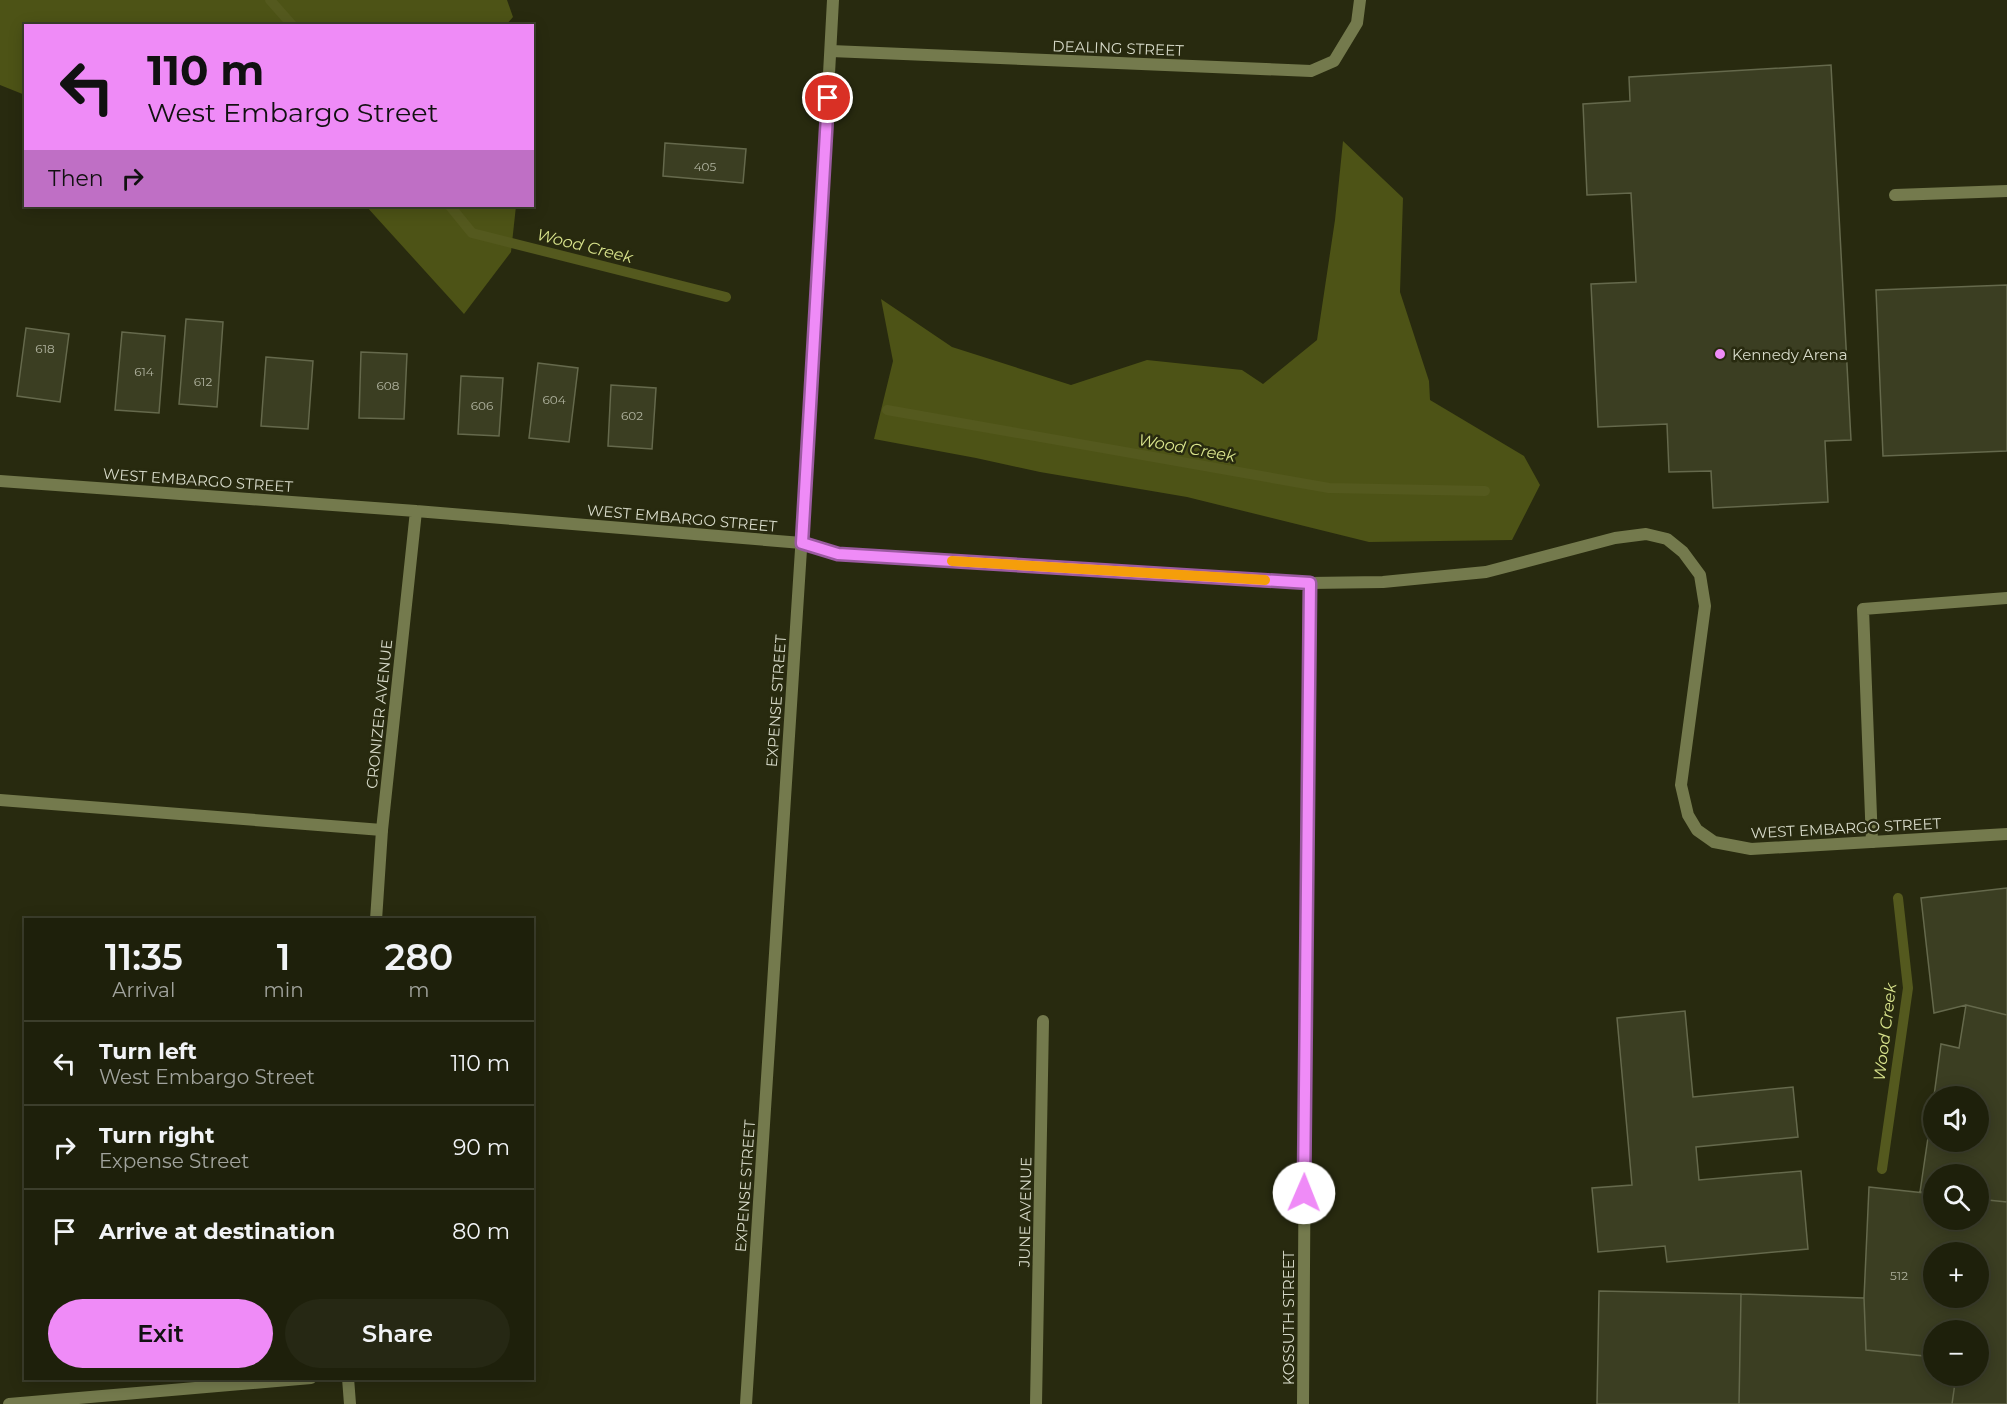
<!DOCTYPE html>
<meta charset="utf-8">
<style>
:root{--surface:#1e200b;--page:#262814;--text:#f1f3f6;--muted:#a1a39d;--line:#3c3e2c;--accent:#ef8bf7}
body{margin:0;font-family:Montserrat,sans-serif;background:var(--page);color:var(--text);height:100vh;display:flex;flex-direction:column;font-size:22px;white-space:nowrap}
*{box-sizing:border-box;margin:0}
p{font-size:20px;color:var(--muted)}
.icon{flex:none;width:33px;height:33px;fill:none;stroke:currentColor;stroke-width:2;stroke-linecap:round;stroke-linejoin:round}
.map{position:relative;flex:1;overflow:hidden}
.sheet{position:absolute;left:24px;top:918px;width:510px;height:462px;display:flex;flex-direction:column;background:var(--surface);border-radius:0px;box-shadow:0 3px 15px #0003,0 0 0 2px var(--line)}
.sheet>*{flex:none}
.top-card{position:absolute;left:24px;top:24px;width:510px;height:183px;border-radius:0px;box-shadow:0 3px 15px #0003,0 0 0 2px var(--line);background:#ef8bf7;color:#111;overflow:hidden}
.fabs{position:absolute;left:1923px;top:1086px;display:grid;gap:12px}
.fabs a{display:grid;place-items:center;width:66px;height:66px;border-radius:50%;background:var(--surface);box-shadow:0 3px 15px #0003,0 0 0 2px var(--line);font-size:30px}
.pin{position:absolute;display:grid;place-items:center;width:51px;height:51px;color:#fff;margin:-26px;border:3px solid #fff;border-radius:50%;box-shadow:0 2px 6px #0007}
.me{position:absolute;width:66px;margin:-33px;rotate:1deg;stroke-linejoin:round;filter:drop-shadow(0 0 4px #0008)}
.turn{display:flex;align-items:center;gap:21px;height:126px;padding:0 24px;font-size:27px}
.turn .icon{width:78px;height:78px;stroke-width:2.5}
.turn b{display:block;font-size:42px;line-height:51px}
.then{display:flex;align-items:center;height:57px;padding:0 24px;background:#0003;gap:12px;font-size:22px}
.eta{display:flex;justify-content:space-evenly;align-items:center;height:102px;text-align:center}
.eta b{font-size:36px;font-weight:600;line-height:42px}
.action{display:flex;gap:12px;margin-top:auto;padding:12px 24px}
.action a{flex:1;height:69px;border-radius:36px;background:var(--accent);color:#111;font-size:24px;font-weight:600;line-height:69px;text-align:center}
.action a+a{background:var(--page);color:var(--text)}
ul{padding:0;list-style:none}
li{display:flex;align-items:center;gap:18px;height:84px;padding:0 24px;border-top:2px solid var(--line)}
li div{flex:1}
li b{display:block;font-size:22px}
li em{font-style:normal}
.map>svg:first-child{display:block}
</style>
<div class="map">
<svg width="2007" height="1404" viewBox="0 0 2007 1404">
<rect width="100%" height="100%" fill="#282a0f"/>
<path fill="#4d5316" d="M0 0H507L513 17 505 26H26L25 95 0 85Z
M1343 141 1403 198 1400 292 1429 381 1430 400 1524 456 1540 485 1512 540 1369 542 1187 497 1040 472 976 458 874 439 893 361 881 299 952 347 1071 385 1147 360 1242 370 1263 384 1317 340 1335 220Z
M366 206H516L511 252 464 314Z"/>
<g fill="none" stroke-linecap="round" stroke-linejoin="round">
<path stroke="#54591e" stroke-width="10" d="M270 0 293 26
M450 206 472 233 726 297
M887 410 1329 488 1485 491
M1882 1169 1908 988 1898 898"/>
</g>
<path fill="#3b3e22" stroke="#65694c" stroke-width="1.5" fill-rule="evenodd" d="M1831 65 1851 440 1825 441 1828 502 1713 508 1711 471 1669 472 1667 424 1598 427 1591 284 1636 282 1631 193 1587 195 1583 104 1630 101 1629 77Z
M665 143 746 149 743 183 663 176Z
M2007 285V451L1883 456 1876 290Z
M186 319 223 322 217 407 179 404Z
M26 328 69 334 60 402 17 396Z
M122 332 165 336 159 413 115 410Z
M361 352 407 354 404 419 359 418Z
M266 357 313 361 308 429 261 426Z
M538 363 578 368 569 442 529 438Z
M461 376 503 378 499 436 458 434Z
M611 385 656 388 652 449 608 446Z
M2007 888V1015L1966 1005 1934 1013 1921 898Z
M1966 1005 2007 1015V1202L1978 1199V1174H1934V1194L1920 1192 1934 1097V1142H1978V1096H1934L1941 1044 1959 1048Z
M1685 1011 1693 1097 1793 1087 1798 1137 1696 1147 1699 1180 1801 1171 1808 1249 1667 1262 1665 1246 1598 1252 1592 1188 1632 1185 1617 1018Z
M1869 1187 1934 1194V1220H1978V1199L2007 1202V1404H1952L1956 1376H1978V1330H1934V1357L1866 1350 1864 1298ZM1934 1252H1978V1298H1934Z
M1599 1291 1741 1294 1739 1404H1597Z
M1741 1294 1864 1298 1866 1350 1934 1357V1376H1956L1952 1404H1739Z"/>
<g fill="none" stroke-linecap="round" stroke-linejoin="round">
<path stroke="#747a4d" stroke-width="12" d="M1895 195 2007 191
M0 800 382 830
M1872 842 1863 609 2007 598
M9 1404 311 1378
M1036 1404 1043 1021"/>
<path stroke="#747a4d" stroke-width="12" d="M831 51 1311 71 1334 61 1357 23 1360 0
M0 481 416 511 802 543 838 554 1309 583 1383 582 1486 572 1615 538 1646 534 1667 539 1683 552 1700 575 1705 606 1681 785 1688 815 1697 830 1714 842 1751 849 2007 834
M376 920 382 830 416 511
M348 1378 350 1404
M746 1404 815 332 833 0
M1303 1404 1309 583"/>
</g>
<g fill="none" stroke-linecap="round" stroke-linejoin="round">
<g stroke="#9b5aa1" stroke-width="15">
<path id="route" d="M828 98 802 543 838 554 1310 583 1304 1193"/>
</g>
<use href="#route" stroke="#ef8bf7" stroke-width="10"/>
<path stroke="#f59e0b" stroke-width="10" d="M952 561 1265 580"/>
</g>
<circle fill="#ef8bf7" stroke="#282a0f" stroke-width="2" cx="1720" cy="354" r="6"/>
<g text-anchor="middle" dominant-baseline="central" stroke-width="5" stroke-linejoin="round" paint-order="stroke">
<g font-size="12" fill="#b0b39f">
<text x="705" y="166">405</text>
<text x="45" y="348">618</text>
<text x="144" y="371">614</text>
<text x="203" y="381">612</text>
<text x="388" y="385">608</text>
<text x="554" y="399">604</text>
<text x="482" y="405">606</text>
<text x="632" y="415">602</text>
<text x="1899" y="1275">512</text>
</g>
<g font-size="15" fill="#d7dac9" stroke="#282a0f">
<text transform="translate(1118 48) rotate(2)">DEALING STREET</text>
<text transform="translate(198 480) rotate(4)">WEST EMBARGO STREET</text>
<text transform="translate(682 518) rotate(5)">WEST EMBARGO STREET</text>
<text transform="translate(776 701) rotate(-86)">EXPENSE STREET</text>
<text transform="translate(379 714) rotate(-84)">CRONIZER AVENUE</text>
<text transform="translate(1846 828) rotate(-3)">WEST EMBARGO STREET</text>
<text transform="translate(745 1186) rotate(-86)">EXPENSE STREET</text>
<text transform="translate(1025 1212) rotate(-89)">JUNE AVENUE</text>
<text transform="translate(1288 1318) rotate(-90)">KOSSUTH STREET</text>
</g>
<g font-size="15" fill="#d7dac9" stroke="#282a0f" text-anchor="start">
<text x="1732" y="354">Kennedy Arena</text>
</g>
<g font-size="16" font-style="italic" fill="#dae58d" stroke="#282a0f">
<text transform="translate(585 246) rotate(14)">Wood Creek</text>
<text transform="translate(1187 448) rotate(10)">Wood Creek</text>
<text transform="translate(1885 1032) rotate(-83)">Wood Creek</text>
</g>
</g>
</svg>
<div class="fabs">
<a><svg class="icon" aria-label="sound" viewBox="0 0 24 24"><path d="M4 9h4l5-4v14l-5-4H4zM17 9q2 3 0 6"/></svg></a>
<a><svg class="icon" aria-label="search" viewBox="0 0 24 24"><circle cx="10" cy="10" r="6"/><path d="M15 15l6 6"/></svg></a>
<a>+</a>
<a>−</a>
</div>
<div class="pin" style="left:828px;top:98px;background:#d93025"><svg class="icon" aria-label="arrive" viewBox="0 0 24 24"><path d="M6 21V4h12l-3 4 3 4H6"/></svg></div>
<svg class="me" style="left:1304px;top:1193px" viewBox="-20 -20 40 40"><circle r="19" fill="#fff"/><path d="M0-13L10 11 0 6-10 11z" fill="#ef8bf7"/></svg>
<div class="top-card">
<div class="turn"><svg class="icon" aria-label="left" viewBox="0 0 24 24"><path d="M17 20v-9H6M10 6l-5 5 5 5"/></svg><div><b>110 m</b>West Embargo Street</div></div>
<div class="then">Then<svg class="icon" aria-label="right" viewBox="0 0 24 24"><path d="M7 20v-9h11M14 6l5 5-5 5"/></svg></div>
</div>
<section class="sheet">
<div class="eta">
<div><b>11:35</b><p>Arrival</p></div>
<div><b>1</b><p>min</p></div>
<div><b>280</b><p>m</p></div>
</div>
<ul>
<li><svg class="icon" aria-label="left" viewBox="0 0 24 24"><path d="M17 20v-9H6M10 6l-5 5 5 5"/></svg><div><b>Turn left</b><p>West Embargo Street</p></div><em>110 m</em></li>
<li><svg class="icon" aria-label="right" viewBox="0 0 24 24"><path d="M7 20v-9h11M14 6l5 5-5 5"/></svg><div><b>Turn right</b><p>Expense Street</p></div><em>90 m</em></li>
<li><svg class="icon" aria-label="arrive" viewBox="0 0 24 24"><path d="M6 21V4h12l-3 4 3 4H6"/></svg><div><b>Arrive at destination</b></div><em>80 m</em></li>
</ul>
<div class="action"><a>Exit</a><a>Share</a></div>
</section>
</div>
